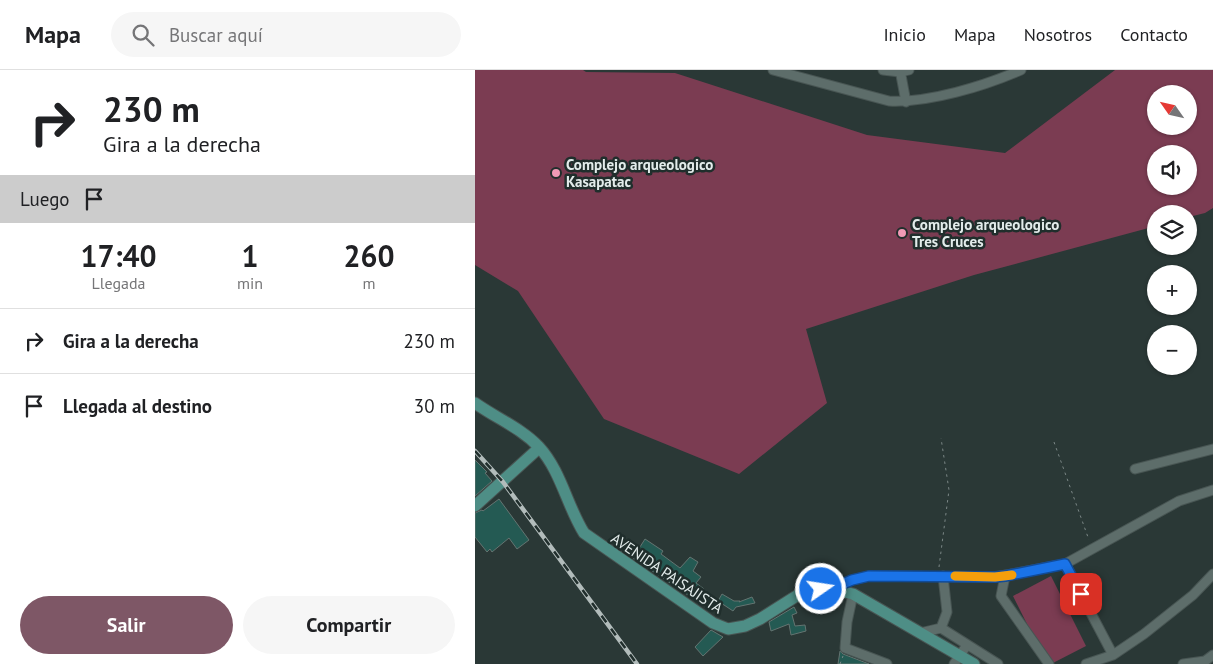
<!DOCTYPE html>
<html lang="es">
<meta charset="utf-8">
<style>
:root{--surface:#fff;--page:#f6f6f6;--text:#202124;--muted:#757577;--line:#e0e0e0;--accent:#7e5766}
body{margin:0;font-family:"PT Sans",sans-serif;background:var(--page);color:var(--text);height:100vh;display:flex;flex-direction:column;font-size:19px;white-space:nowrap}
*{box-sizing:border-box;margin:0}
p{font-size:16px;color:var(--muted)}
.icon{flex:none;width:28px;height:28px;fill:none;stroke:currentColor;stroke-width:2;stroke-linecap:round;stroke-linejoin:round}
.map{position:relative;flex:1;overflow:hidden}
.panel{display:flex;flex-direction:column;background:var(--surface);width:475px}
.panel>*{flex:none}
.guide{background:#fff;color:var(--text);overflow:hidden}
.needle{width:32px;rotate:304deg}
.buttons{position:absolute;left:672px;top:15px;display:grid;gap:10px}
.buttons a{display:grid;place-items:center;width:50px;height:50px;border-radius:50%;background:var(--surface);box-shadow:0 1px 4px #0004;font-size:25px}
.pin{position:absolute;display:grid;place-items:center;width:42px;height:42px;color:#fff;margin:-21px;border-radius:10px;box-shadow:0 2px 8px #0006}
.me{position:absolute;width:55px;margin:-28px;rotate:77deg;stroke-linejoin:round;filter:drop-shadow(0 0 4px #0008)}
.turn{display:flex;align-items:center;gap:18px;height:105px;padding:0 20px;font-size:22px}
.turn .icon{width:65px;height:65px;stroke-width:2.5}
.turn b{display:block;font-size:35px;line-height:42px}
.then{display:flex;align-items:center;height:48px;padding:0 20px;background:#0003;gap:10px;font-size:19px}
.eta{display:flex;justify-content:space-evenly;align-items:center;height:85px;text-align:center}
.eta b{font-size:30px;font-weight:600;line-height:35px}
.action{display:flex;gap:10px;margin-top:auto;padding:10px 20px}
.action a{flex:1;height:58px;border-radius:30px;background:var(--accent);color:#fff;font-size:20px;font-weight:600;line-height:58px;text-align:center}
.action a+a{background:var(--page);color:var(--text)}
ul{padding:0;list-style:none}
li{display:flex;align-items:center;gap:15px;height:65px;padding:0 20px;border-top:1px solid var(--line)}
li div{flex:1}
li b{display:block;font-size:19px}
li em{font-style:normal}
header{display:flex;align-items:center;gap:30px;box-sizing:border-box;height:70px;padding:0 25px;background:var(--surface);border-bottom:1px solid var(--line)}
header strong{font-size:24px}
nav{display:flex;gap:28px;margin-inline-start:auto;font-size:18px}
.search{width:350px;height:45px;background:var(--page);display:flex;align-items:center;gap:12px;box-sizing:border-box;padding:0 18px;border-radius:28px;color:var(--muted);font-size:19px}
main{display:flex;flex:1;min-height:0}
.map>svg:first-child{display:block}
</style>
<header>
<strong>Mapa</strong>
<div class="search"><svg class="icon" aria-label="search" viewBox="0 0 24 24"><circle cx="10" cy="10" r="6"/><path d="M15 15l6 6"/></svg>Buscar aquí</div>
<nav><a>Inicio</a><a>Mapa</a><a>Nosotros</a><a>Contacto</a></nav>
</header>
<main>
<section class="panel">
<div class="guide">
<div class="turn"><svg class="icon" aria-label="right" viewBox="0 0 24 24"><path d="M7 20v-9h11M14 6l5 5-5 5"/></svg><div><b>230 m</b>Gira a la derecha</div></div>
<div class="then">Luego<svg class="icon" aria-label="arrive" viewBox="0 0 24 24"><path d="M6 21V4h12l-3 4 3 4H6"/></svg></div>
</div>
<div class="eta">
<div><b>17:40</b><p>Llegada</p></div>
<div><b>1</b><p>min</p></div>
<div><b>260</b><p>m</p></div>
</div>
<ul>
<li><svg class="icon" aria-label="right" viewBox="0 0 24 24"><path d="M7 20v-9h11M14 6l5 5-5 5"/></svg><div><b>Gira a la derecha</b></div><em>230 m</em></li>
<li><svg class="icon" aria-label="arrive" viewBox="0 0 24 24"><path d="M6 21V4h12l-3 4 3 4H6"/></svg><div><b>Llegada al destino</b></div><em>30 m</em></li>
</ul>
<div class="action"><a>Salir</a><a>Compartir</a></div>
</section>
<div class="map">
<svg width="738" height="594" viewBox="0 0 738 594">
<rect width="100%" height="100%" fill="#2a3836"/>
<path fill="#7b3c52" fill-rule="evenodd" d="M0 0H108L111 2 200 3 392 65 530 83 640 0H738V138L730 143 714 147V144H681V156L499 205 331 259 352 333 264 404 129 349 43 221 0 195ZM681 24H714V56H681ZM681 84H714V116H681Z
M576 506 611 576 576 594H572L538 526Z"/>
<path fill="#245a53" stroke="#647471" d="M0 390 12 402 10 403 17 411 0 426Z
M24 429 54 470 42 479 34 468 17 482 15 479 12 482 0 467V443L7 440 8 441Z
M170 469 188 481 186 484 205 498 215 487 223 492 218 501 226 507 221 513 229 519 222 531 158 488Z
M247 524 259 531H265L264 532 277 527 280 533 261 537 258 541 243 531Z
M319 537 322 543 317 545 320 556 330 555 331 561 316 565 314 554 296 561 294 552Z
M236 560 248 567 228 586 220 577Z
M365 581 368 584 394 594H363Z"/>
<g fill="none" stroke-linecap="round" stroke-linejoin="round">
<g stroke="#485553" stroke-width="11">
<path id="minor" d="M298 0 414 31C454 33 509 16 546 0
M408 0 425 2 434 0
M425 0 431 32
M660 399 738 379
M590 494 638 585
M530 506 526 526 574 594
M357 519 377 510 394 506 520 507 590 494 704 431 738 420
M378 524 372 552 370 578 412 594
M466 558 472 542 468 506
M445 563 466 558 523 594
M479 594 492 575
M611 594 638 585 669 564 718 525 738 504
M708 594 730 591 738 585"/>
</g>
<g stroke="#485553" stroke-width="13">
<path id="major" d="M0 333C21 348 46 358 64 377 86 401 92 436 109 463L238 553 253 559 270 556 285 549 323 525 336 518 357 519 378 524 499 594
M0 436 64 378"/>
</g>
<path stroke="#7c8887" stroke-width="1" stroke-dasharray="2.5 4" stroke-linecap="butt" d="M579 372 614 470
M464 497 474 420 466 368
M365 594 368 586"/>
<use href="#minor" stroke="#5d6d6a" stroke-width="9"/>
<use href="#major" stroke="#4e8e86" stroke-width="11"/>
<g stroke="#b2bcbb" stroke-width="4.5">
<path id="rail" d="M0 381 28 412 162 594"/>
</g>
<use href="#rail" stroke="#202e2c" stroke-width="2.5" stroke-dasharray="8" stroke-linecap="butt"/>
</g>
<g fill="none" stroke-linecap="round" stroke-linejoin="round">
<g stroke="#114b97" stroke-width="12">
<path id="route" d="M346 519H356L377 510 394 506 520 507 530 506 590 494 606 524"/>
</g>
<use href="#route" stroke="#1a73e8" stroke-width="9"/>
<path stroke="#f59e0b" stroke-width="9" d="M480 506 520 507 537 505"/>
</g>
<g fill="#f09ab6" stroke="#202e2c" stroke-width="2">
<circle cx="81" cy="103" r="5"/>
<circle cx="427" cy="163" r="5"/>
</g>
<g text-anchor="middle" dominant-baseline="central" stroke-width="5" stroke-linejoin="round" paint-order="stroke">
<g font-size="15" font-weight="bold" fill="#e3eceb" stroke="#202e2c" text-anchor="start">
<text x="91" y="94">Complejo arqueologico<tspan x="91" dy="17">Kasapatac</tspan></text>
<text x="437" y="154">Complejo arqueologico<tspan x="437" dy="17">Tres Cruces</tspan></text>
</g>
<g font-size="15" fill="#e3eceb" stroke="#202e2c">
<text transform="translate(192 503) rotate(34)">AVENIDA PAISAJISTA</text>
</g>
</g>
</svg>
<div class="buttons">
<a><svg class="needle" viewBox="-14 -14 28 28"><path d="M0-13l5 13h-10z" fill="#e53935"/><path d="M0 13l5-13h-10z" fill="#757577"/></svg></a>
<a><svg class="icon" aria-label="sound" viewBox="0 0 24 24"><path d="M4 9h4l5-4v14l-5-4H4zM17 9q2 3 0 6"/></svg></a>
<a><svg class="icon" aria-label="layers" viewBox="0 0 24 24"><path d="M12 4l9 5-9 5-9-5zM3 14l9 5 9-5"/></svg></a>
<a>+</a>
<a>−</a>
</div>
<div class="pin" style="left:606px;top:524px;background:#d93025"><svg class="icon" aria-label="arrive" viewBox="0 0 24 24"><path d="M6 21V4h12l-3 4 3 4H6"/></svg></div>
<svg class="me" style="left:346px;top:519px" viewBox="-20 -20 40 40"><circle r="17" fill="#1a73e8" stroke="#fff" stroke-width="3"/><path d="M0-11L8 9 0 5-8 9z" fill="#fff"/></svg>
</div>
</main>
